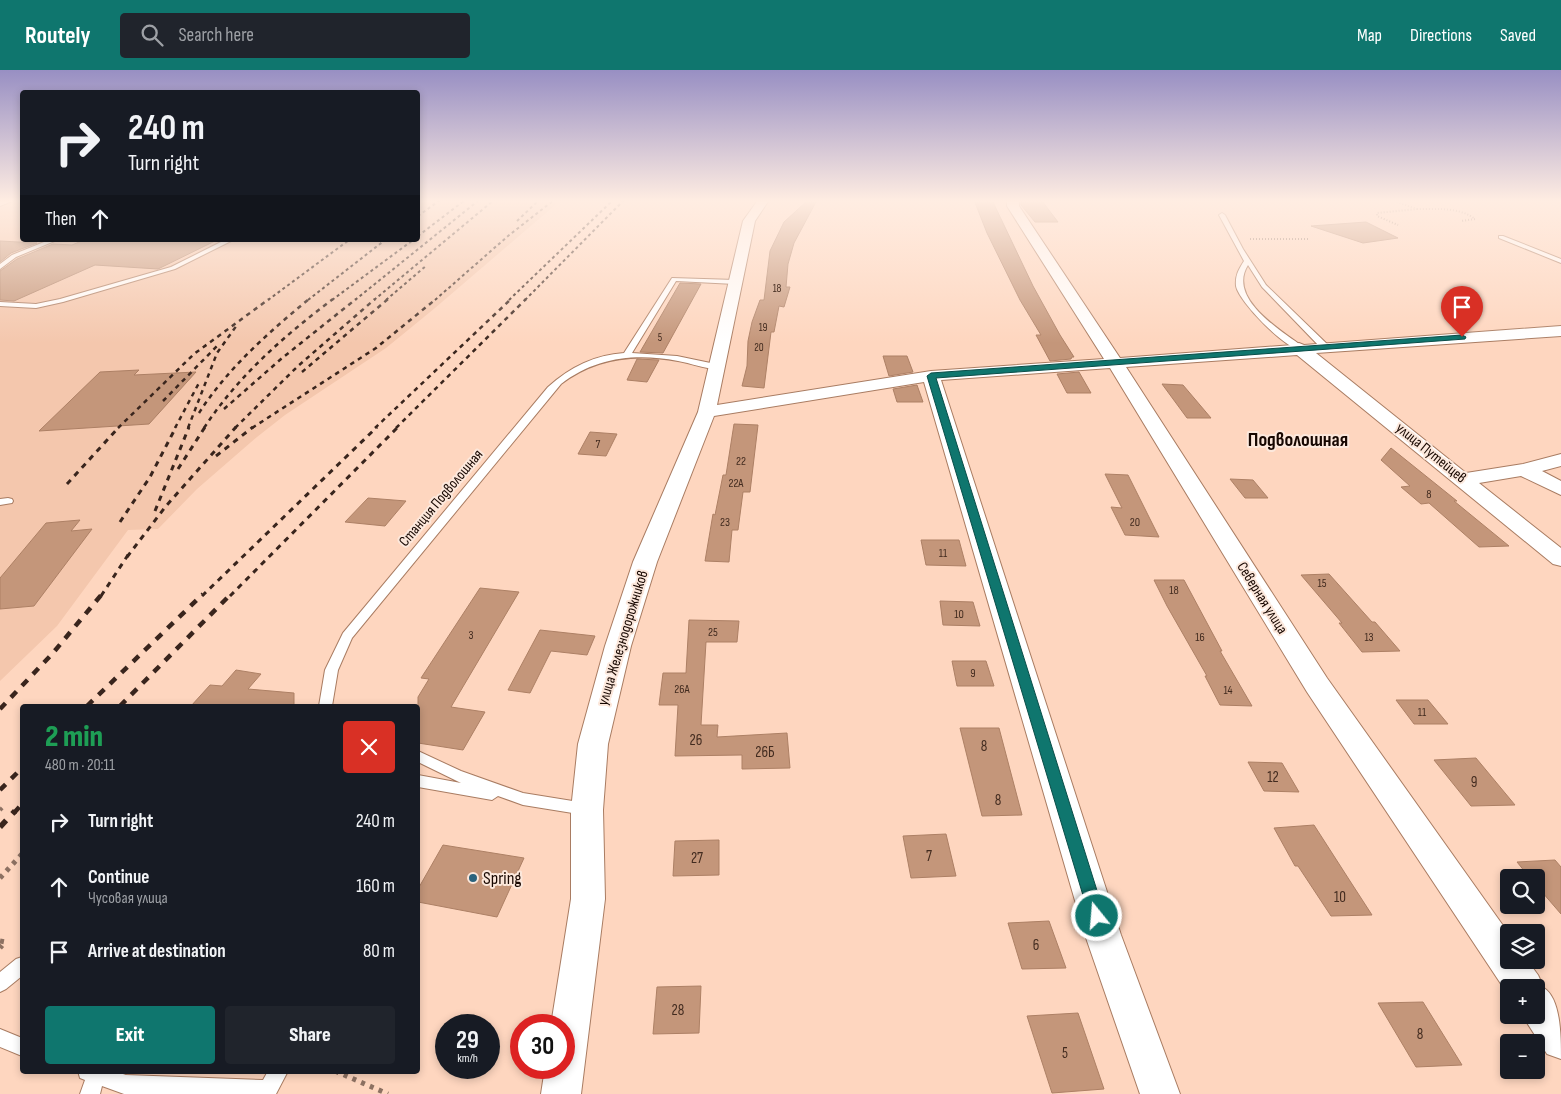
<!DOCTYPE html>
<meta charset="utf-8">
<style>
:root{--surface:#171b24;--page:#20242c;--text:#f1f3f6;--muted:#9ea1a6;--accent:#0f766e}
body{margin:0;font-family:"Sofia Sans Condensed",sans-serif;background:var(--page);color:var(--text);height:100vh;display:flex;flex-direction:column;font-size:19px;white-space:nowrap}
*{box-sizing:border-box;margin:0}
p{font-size:16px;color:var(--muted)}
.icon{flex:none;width:28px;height:28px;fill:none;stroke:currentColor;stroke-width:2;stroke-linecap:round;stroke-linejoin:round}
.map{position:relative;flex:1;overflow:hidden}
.sheet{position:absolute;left:20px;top:634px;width:400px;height:370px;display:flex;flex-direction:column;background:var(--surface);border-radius:5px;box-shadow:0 2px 8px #0003}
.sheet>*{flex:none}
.banner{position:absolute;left:20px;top:20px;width:400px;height:152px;border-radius:5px;box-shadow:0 2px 8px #0003;background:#171b24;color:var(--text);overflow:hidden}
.buttons{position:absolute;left:1500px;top:799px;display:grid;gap:10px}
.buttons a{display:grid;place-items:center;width:45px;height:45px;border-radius:5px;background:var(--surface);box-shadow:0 2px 8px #0003;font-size:25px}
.speed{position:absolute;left:435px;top:944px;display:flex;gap:10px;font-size:25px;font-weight:700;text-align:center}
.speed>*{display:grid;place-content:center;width:65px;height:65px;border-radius:50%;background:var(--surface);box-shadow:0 2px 8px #0003;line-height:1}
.speed small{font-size:12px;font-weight:400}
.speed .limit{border:8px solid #d22;background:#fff;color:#111}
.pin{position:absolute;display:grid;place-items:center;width:42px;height:42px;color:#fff;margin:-51px -21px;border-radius:50% 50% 50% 0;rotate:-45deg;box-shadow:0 0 5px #0007}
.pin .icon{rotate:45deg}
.me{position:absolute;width:55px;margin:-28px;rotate:343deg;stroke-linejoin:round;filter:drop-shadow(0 0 4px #0008)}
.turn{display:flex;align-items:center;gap:18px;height:105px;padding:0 25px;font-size:22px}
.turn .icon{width:65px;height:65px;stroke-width:2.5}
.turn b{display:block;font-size:35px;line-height:42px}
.then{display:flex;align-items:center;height:48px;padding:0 25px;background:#0003;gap:10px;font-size:19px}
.round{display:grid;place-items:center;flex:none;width:52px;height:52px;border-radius:5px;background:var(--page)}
.overview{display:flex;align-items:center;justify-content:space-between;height:85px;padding:0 25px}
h1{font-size:30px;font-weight:800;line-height:38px;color:#1e9e55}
.button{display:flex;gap:10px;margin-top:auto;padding:10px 25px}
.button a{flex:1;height:58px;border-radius:5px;background:var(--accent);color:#fff;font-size:20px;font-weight:800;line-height:58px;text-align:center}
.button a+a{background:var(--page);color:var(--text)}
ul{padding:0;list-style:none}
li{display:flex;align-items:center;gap:15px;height:65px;padding:0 25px}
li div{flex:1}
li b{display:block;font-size:19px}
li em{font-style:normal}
header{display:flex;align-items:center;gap:30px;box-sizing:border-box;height:70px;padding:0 25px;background:var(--accent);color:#fff}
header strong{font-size:24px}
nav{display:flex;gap:28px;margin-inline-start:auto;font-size:18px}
.search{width:350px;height:45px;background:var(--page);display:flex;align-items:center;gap:12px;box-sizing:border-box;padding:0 18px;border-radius:5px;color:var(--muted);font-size:19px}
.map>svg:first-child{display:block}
</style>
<header>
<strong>Routely</strong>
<div class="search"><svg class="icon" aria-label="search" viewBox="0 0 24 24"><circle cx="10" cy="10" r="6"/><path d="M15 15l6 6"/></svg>Search here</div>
<nav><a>Map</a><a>Directions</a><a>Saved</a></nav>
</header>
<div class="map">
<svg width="1561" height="1024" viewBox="0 0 1561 1024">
<rect width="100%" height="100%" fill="#fed6bf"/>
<path fill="#f4c7ad" d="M0 130H22V170H418V130H561L435 238 386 278 285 345 257 367 197 419 158 459 128 460 57 556 0 611Z"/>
<path fill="#c4967a" stroke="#ad8065" d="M808 130H817L794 173 788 194 786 217H790L784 237 779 236 774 262H771L764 318 742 316 747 296 748 271 752 252 760 230H764L770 181 784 152Z
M974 130H992L1033 216 1060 265 1074 287H1072L1071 289 1050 291 1036 265H1041L1020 230 987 163Z
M1021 131H1042L1058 152H1035L1021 135Z
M1366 152 1398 168 1363 173 1311 156Z
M84 170H217L158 199 95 195 14 231 0 230V201L17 189 53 174 72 175Z
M0 171 37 173 11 183 0 192Z
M680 213 701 214 663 283 640 282Z
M883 286H907L913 302 889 306Z
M637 289 659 290 647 312 627 310Z
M139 300 134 305 196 302 149 354 39 361 100 302Z
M1079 302 1091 323H1067L1057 304Z
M1162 314 1183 315 1211 348H1187Z
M917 315 923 332H897L893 319Z
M734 354 758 355 750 422H743L738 460H732L729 492 705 491 713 444 715 445 723 405H726Z
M590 362 617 364 606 386 578 384Z
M1391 378 1457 431H1454L1509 476 1479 477 1429 433 1421 434 1401 417 1410 416 1381 390Z
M1105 404 1128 405 1159 467 1125 465 1111 437 1122 438Z
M1230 409 1253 410 1268 428H1245Z
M368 428 406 431 385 456 345 452Z
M80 450 71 461 92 459 34 536 0 539V508L46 453Z
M921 470H959L966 496 926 495Z
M1329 504 1372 552H1375L1400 581 1362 582 1339 553H1342L1301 505Z
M1154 510H1184L1222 581H1220L1252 636 1220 635 1205 606H1207L1167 536Z
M480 518 519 522 451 637 485 642 463 680 418 673V627L429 609 421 608Z
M940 531 973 532 980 556 943 555Z
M689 550 739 551 737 572H706L701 655H718L717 667 787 663 790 698 742 699V685L675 686 678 635H659L663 603H686Z
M540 560 595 566 587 585 551 581 530 623 508 620Z
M952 591H986L994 616H957Z
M236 600 261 604 248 619 294 623V636H191L210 615 222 616Z
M1396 630H1428L1448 654H1414Z
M960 658H999L1022 745 982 746Z
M1476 688 1515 735 1471 736 1434 690Z
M1248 692 1282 693 1299 722 1264 721Z
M1314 755 1350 811 1372 845 1331 846 1298 796H1295L1274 758Z
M946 764 956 806 911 808 903 766Z
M719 770V805L673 806 675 771Z
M443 775 524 788 497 847 418 832V819Z
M1555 790 1561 797V844L1536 815V808H1530L1517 792Z
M1049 851 1066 898 1022 899 1008 853Z
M701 916 699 963 653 964 657 917Z
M1423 932 1462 995 1416 997 1378 933Z
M1078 943 1104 1019 1052 1023 1027 946Z"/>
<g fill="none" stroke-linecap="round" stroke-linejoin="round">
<g stroke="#a97c62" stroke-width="2">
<path id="service" d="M7 130H15L0 136V132Z
M1222 143 1225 145 1243 179 1266 215 1327 274V278H1321L1262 217 1248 195C1227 228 1280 260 1302 276V280C1287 281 1239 232 1236 216 1235 205 1239 199 1244 191L1219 145Z
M1499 166H1503L1561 189V193L1499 168Z
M49 170H57L16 187 0 199V194L12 185Z
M225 170H233L175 199 63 232 36 238 0 236V232L36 234 60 229 171 197Z
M672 208 735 210 738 212 735 214 676 211 632 283 677 286 720 295V299C707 300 691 293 678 291 636 283 596 287 561 314L352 568 338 600 332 636H319L325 600 343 563 548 317C570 297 595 285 624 283Z
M8 428 12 429 13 431 12 433 0 435V429Z
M418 681 461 701 523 723 585 733 590 735 592 739 590 743 585 745 523 735 498 726 492 730 418 717V705L461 713 418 692Z
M22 887V906L6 919 0 922V902L16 889Z
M0 959 22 968V986L0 977Z
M78 1001H114L126 1005 263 1010 268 1001H288L276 1024H124L102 1016 100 1024H80L85 1010 80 1008Z"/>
</g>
<g stroke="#a97c62" stroke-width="2">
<path id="minor" d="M758 130H769L755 151 717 335 931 301 1104 289 1007 136V130H1019V136L1120 288 1293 275 1299 273 1304 275 1561 256V266L1316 283 1466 403 1523 394 1561 384V396L1542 401 1561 411V425L1521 406 1479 413 1561 478V496L1553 494 1297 285 1126 297 1327 608 1509 864V890H1527L1538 905 1544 918C1561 929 1561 967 1561 989L1547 984 1522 945H1536V918H1509V926L1307 622 1110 298 941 310 1121 865 1180 1024H1140L1085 865 924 312 714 346 657 492 631 576 608 674 603 740 605 829 581 1024H541L545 998H564V955H551L571 829V740L578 674 605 576 633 492 698 342 743 151Z"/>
</g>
<path stroke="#8d7162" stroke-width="2" stroke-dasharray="1 2" stroke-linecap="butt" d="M1391 130 1417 139 1377 143V146L1398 155
M1417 139C1436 139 1460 137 1475 149L1461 151
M1250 169H1310"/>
<path stroke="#8d7162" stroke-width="4" stroke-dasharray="3 4.5" stroke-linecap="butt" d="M0 740 5 735"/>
<path stroke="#8d7162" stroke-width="5" stroke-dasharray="4 5.5" stroke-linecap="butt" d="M0 808 22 784
M0 871 5 872 0 878
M335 1001 388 1024"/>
<use href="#service" fill="#fff" fill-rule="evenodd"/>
<use href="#minor" fill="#fff" fill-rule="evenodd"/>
<path stroke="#39251d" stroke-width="2" stroke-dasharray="3 3" stroke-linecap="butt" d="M418 146 440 130
M517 151 539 130
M418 166 465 130
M268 230 349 170
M308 230 385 170
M332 230 413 170
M355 230 479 130
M374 230 494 130
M386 230 427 195
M435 230 508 166 554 130
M509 230 613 130
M525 230 624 130"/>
<path stroke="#39251d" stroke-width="2.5" stroke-dasharray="4.5 4.5" stroke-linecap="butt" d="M302 302 388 229
M163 331 219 274
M224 339 281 289 356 229
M199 343C227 299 269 262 309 229
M118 358 194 284 269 229
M175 358 200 311
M188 358 217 283 237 255
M204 358C238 306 284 266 333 229
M235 358 298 296 375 229
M252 358 376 278 436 229
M375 358 511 229
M396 358 526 229"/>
<path stroke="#39251d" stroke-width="3" stroke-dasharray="5.5 5.5" stroke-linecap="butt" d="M216 386 253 357
M178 399 205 357
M67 414 119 357
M155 441 189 357
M120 452 150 407 176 357
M127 487 166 436 236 357
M101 526 130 482
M202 526 377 357
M230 526 398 357"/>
<path stroke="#39251d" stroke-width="4.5" stroke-dasharray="8 8" stroke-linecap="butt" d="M87 636 203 524
M120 636 231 524
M0 639 53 583 102 524
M0 720 22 698
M14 743 22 734"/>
<path stroke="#39251d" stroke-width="5.5" stroke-dasharray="9 9" stroke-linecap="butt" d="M0 757 15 741"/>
</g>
<linearGradient id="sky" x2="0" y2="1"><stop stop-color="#988fc3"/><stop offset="0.48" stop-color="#ffede2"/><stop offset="1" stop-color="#ffede2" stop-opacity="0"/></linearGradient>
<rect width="1561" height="273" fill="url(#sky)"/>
<path fill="#0f766e" stroke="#0a4d48" d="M1462 265 1466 267 1465 269 936 308 1105 846 1103 852 1097 854 1091 852 927 306 931 303Z"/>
<circle fill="#2b637d" stroke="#fce8dc" stroke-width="2" cx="473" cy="808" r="5"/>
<g text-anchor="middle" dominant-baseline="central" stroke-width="4" stroke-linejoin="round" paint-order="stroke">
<g font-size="11" fill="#422b1f">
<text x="777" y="218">18</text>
<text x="763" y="257">19</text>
<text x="660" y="267">5</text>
<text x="759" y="277">20</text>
</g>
<g font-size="12" fill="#422b1f">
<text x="598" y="374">7</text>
<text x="741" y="391">22</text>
<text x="736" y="413">22А</text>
<text x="1429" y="424">8</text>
<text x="725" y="452">23</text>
<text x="1135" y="452">20</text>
<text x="943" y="483">11</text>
<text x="1322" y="513">15</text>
<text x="1174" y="520">18</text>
<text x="959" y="544">10</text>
<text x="713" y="562">25</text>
<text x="471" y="565">3</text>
<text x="1200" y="567">16</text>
<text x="1369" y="567">13</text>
<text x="973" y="603">9</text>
<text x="682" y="619">26А</text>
<text x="1228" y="620">14</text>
<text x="1422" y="642">11</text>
</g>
<g font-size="15" fill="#170701" stroke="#fce8dc">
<text transform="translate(1431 383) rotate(39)">улица Путейцев</text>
<text transform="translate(441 428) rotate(-50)">Станция Подволошная</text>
<text transform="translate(1262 528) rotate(58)">Северная улица</text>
<text transform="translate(623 568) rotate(-73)">улица Железнодорожников</text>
</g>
<g font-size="15" fill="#422b1f">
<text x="696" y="670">26</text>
<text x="984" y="676">8</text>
<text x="765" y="682">26Б</text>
<text x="1273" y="707">12</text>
<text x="1474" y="712">9</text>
<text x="998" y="730">8</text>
<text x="929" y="786">7</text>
<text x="697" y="788">27</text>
<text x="1340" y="827">10</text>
<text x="1036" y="875">6</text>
<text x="678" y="940">28</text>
<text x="1420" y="964">8</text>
<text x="1065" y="983">5</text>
</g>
<g font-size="18" fill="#170701" stroke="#fce8dc" text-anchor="start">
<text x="483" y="808">Spring</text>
</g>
<g font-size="20" font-weight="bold" fill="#170701" stroke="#fce8dc">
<text x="1298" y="370">Подволошная</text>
</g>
</g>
</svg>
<div class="buttons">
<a><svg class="icon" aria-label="search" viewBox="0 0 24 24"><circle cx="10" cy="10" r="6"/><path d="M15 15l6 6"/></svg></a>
<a><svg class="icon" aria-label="layers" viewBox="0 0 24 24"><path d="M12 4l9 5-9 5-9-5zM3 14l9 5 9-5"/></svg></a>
<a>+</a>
<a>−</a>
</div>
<div class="speed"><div>29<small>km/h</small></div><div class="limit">30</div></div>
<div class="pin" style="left:1462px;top:267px;background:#d93025"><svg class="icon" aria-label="arrive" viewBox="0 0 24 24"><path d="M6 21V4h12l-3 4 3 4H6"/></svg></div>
<svg class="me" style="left:1097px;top:846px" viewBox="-20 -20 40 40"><circle r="17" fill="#0f766e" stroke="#fff" stroke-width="3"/><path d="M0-11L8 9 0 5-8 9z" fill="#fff"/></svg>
<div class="banner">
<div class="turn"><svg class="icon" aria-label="right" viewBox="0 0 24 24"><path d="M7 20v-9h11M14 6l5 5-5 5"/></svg><div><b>240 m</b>Turn right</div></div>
<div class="then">Then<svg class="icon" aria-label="ahead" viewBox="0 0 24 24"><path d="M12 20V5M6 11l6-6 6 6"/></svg></div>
</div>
<section class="sheet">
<div class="overview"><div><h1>2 min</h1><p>480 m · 20:11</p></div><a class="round" style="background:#d93025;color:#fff"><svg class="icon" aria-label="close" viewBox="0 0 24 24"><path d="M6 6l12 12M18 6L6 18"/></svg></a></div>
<ul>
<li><svg class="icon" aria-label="right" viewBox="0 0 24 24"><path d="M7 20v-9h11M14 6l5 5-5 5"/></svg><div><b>Turn right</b></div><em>240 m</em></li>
<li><svg class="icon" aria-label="ahead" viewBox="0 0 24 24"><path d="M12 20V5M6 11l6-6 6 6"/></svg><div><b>Continue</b><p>Чусовая улица</p></div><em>160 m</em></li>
<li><svg class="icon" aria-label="arrive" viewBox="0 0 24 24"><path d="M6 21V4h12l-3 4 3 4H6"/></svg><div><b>Arrive at destination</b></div><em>80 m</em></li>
</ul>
<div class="button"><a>Exit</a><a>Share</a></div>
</section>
</div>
